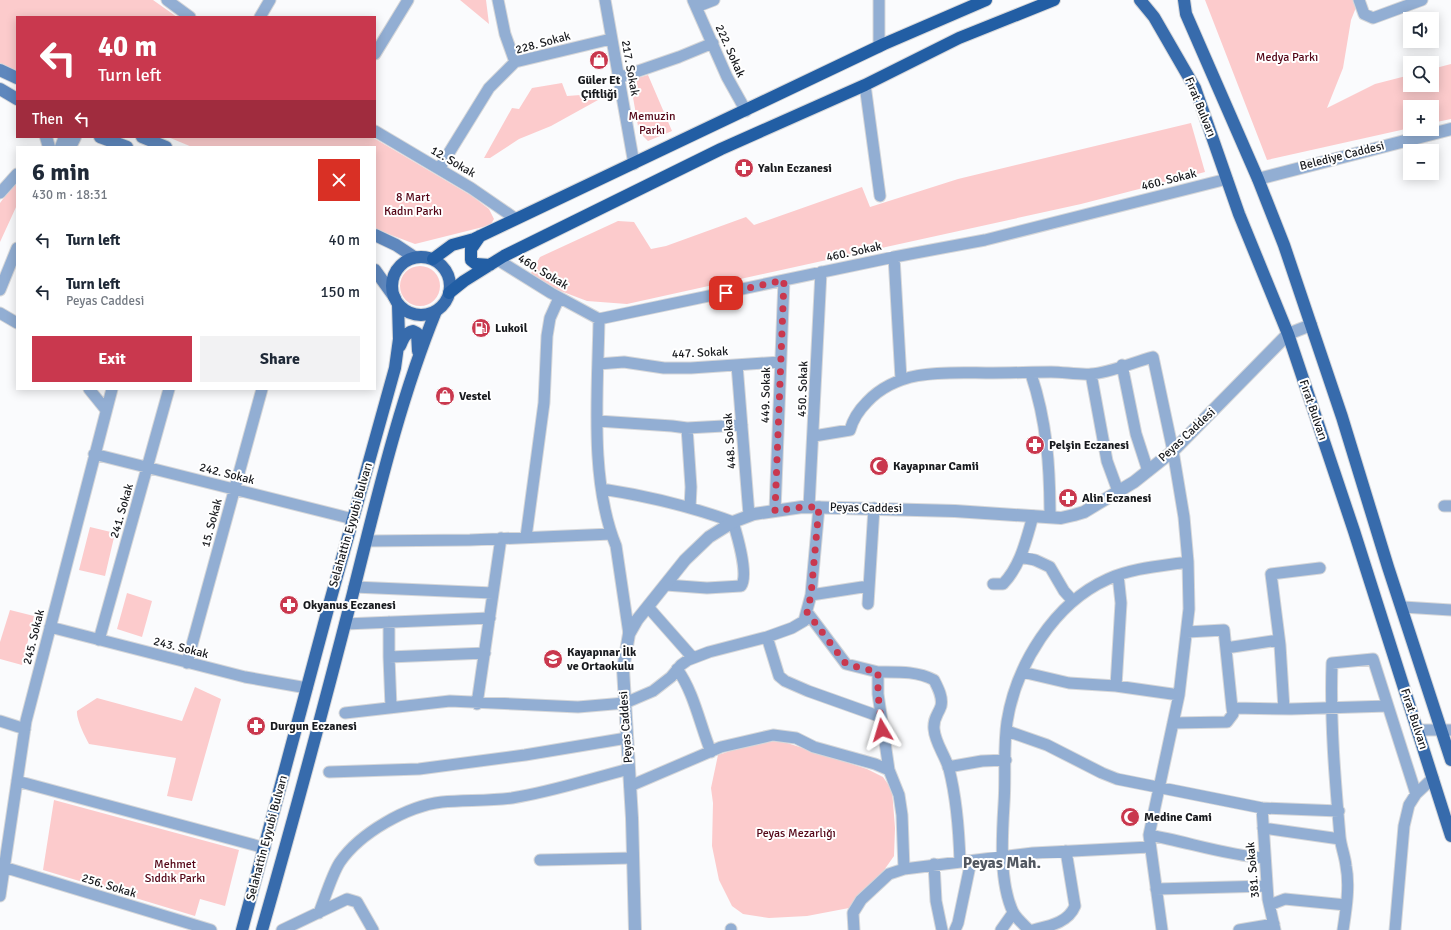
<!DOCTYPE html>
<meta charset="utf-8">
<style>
:root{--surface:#fff;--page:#f2f2f3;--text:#1f2937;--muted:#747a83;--accent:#c9384e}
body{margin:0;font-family:Signika,sans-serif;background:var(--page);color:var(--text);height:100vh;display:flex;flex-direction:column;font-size:15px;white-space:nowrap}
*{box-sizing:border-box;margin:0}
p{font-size:13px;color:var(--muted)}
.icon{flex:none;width:22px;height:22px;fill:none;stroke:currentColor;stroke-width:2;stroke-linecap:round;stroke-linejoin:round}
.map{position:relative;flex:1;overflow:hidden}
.sheet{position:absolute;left:16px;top:146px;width:360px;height:244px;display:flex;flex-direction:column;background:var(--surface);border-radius:0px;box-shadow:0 2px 10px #0003}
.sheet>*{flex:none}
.guide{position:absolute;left:16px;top:16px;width:360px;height:122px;border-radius:0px;box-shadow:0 2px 10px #0003;background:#c9384e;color:#fff;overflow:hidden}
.buttons{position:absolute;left:1403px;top:12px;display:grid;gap:8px}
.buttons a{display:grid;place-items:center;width:36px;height:36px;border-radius:0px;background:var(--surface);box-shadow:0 2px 10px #0003;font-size:20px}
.pin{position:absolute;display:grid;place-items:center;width:34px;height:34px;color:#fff;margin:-17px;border-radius:8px;box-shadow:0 2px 6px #0006}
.me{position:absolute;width:44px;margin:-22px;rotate:353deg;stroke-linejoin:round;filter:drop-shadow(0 0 3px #0008)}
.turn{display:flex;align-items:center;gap:14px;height:84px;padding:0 16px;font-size:18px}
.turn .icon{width:52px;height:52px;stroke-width:2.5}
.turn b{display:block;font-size:28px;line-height:34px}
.then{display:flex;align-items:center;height:38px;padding:0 16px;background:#0003;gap:8px;font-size:15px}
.round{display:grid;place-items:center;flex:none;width:42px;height:42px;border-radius:0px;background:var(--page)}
.head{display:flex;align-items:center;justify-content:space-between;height:68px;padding:0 16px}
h1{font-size:24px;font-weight:800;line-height:30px}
.primary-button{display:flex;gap:8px;margin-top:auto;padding:8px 16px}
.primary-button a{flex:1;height:46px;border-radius:0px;background:var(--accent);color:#fff;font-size:16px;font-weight:800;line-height:46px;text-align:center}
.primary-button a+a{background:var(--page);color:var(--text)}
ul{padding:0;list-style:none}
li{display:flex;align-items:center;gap:12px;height:52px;padding:0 16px}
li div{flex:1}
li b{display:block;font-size:15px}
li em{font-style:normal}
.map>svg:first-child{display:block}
</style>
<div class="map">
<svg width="1451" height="930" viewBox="0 0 1451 930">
<rect width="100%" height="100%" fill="#fafbfd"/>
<path fill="#fccbcc" d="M0 0H153L177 17H17V74L0 67Z
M460 0H486L489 24Z
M1205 0H1356L1357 5 1351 20 1343 68 1327 108 1375 84 1410 75V85H1432V69L1451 64V119L1432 123V107H1410V128L1267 160Z
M648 75 672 131 648 141 639 132 630 80Z
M562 83 567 96 594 94 598 100 551 126 519 139 490 158H484L512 108 519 109 532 88Z
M1191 123 1205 172 1081 204 627 304 587 301 537 282 531 273 540 257 618 221 634 222 651 249 666 246 746 217 754 225 862 187 870 207 958 179Z
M168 137H372L472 196 489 209 494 219 491 224 483 227 415 244 375 229V147H192Z
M17 180V205L0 242V203Z
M400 286a20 20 0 1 1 40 0a20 20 0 1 1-40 0Z
M90 527 115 533 105 576 79 570Z
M127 593 152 601 142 637 117 629Z
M10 610 34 616 22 665 0 659V642Z
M195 687 221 699 192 801 167 796 176 758 89 744C85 737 76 719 77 711L97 698 182 721Z
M778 740 867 769 883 777 892 790 895 828 894 856 882 873 849 908 807 916 769 918 743 914 732 906 719 880 712 846 713 803 711 788 718 755 752 744Z
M54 800 239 850 225 906 200 899 195 916 43 870Z"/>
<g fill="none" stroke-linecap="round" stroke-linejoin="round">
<g stroke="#d6d7d9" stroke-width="13">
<path id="minor" d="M167 0 190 17
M498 0 505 34 515 62
M605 0 634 164
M693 0 727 77 746 111
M1359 0 1364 14 1373 18 1422 0
M696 7 714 0
M260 17 270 0
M879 47V0
M375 54 408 0
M618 78 679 57 713 43
M865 85 880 196
M375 131 471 188 516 219
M439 169 489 88 515 62 611 39
M0 193 17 174
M894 257 901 379
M498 260 551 293 599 319 894 257 985 240 1227 179
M0 290 17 248
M0 313 17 323
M599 319C598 390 589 480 616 546L629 634
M598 364 624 362 664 368H691L780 362
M737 365 749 515
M1122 365 1136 434 1148 471
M1031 374C1047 422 1050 467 1050 517
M1091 374 1107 461 1118 491
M89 389 106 410
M598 421 672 426 687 428 742 425
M687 428 691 487 690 508
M814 436 850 430C853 419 859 410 867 402 900 367 949 373 993 373 1013 373 1032 372 1051 372 1064 372 1078 375 1091 374 1109 373 1134 362 1153 357L1173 451 1184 517 1188 562 1189 609 1179 695 1149 835 1162 930
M94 454 353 519
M602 489C647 496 690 506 733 522 737 535 749 575 741 586L707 588 666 585
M1444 506H1451
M809 507 821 272
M775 511 784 280
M526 537 544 403 547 336 550 318 559 298
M366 541 470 540 611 534
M1020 557 1035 560 1050 567 1064 591 1073 601
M993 584H1003C1021 565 1026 540 1033 516
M354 587 493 593
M811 595 869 586
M868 604 874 508
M648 607 693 658
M1403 607 1451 610
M807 612 846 664 878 672V694L889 770
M389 622V657
M345 624 490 618
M50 627 245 677 307 688
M1187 632 1224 630 1232 708
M767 637 779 676 785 681 808 691 881 717
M99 640 169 389
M1226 648 1279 640
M187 663 262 389
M677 669C694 692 700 725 711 752
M878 672C898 672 917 671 934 680 938 688 943 697 941 706 938 715 933 718 934 729 935 743 945 755 949 769 957 800 959 830 960 862
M1022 672 1069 683 1116 686 1179 695
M1116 686 1121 603 1118 575
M477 704 501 538
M391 707 389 657 485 653
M1284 709 1280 645 1271 574 1320 568
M345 713 450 701 578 707 625 703 653 691 671 677 681 665 688 660 709 652 767 637 792 628 804 621 811 595 819 507
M0 721 25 729
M1173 723 1227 722 1233 714 1232 708 1291 709 1388 706
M1418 730H1451
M1007 731 1047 745 1102 773 1117 779 1262 808 1339 811
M948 767 982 761 1006 760
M329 772 419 769 525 755 627 738
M17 781 265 848
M630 786 721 747 773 735 796 738 814 747 875 764 889 770 899 795 902 815 904 869
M1262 808 1268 899 1275 930
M1263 828 1340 839
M1149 835C1188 842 1225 855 1264 858
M540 860 633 858
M934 864 936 901 942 930
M0 866 211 930
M1156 889 1267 886
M0 896 26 721 112 389
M1270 905 1285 899 1346 905
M319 913C325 898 332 874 340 862 360 833 407 806 442 802 465 800 489 801 512 798 551 792 590 779 629 769
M282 930 347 899 357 902 373 930
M731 930V929
M854 930 853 913 861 900 889 874 904 869 1033 853 1150 847
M955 930 958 923 971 861
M1001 930 1013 913
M1029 930C1023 924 1016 918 1013 912 999 882 1002 836 1004 804 1006 777 1003 749 1007 722 1016 665 1054 603 1108 579 1132 568 1162 566 1188 562
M1033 930C1049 926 1068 923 1075 906L1066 851
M1239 930 1274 924
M1343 930C1346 910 1350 886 1346 866 1345 856 1341 847 1340 837 1335 779 1330 721 1332 663L1373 659 1416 794
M1395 930 1404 826 1409 805 1416 794 1433 778"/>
</g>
<g stroke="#d6d7d9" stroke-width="14">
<path id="tertiary" d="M46 137 49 147
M61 147 65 137
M70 147 75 137
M1258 179 1451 129
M635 930 632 818 623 669 629 634 637 620 685 560 709 537 733 522 754 514 802 507 955 511 1061 518 1074 515 1084 512 1134 482 1173 451 1288 334 1311 325"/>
</g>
<g stroke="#d6d7d9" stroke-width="14">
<path id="secondary" d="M0 70 17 78
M0 89 17 99
M100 137 127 147
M142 137 166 147
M375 235 396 245 414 257
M375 270 395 298"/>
</g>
<g stroke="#d6d7d9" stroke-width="14">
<path id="primary" d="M1140 0 1154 17 1195 88 1239 214 1288 334 1354 531 1451 836
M1184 0 1186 14 1258 179 1284 245 1342 417 1388 567 1451 760
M392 286a29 29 0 1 1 58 0a29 29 0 1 1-58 0Z
M400 346C403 339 405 333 413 331L417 333 418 351
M242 930 329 605 395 368 399 339 398 304
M262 930C294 818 324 706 353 593 377 498 399 402 436 311"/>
</g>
<g stroke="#d6d7d9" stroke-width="14">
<path id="trunk" d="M480 236 471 249V260L476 264 490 265
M433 259 452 245 474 239 884 44 986 0
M449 293 464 281 504 256 721 149 865 85 959 38 1054 0"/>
</g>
<use href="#minor" stroke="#92aed3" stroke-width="11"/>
<use href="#tertiary" stroke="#92aed3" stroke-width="12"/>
<use href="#secondary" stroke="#5e87bd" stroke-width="12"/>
<use href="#primary" stroke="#376bac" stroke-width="12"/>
<use href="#trunk" stroke="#225ea4" stroke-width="12"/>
</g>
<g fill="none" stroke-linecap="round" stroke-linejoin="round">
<path stroke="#c9384e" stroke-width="7" stroke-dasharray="0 12.6" d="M726 293 784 280 775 511 802 507H819L811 595 807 612 846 664 878 672V694L882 730"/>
</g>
<defs>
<g id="shop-disc" transform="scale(1)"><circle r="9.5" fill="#c9384e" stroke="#fff"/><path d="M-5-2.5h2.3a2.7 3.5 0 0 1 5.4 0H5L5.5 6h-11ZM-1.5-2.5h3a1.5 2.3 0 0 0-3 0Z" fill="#fff"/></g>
<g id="pharmacy-disc" transform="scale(1)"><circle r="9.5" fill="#c9384e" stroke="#fff"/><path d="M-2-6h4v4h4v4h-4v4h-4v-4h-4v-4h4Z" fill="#fff"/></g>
<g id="fuel-disc" transform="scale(1)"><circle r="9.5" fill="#c9384e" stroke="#fff"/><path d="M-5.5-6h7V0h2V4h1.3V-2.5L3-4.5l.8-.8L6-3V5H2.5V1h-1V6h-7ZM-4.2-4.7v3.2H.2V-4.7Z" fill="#fff"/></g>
<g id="mosque-disc" transform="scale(1)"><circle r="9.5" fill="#c9384e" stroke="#fff"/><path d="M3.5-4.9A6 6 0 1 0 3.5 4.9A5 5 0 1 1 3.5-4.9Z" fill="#fff"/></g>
<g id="school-disc" transform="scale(1)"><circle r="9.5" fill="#c9384e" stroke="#fff"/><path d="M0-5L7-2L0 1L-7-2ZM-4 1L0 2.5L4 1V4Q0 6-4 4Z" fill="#fff"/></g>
</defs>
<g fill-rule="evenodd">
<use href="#shop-disc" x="599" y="60"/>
<use href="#pharmacy-disc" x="744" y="168"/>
<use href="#fuel-disc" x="481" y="328"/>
<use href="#shop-disc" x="445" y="396"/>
<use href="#pharmacy-disc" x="1035" y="445"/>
<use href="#mosque-disc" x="879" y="466"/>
<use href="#pharmacy-disc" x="1068" y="498"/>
<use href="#pharmacy-disc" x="289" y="605"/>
<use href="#school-disc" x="553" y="659"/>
<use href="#pharmacy-disc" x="256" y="726"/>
<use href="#mosque-disc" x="1130" y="817"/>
</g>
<g text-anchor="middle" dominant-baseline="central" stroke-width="4" stroke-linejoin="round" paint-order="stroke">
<g font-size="12" fill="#181a1e" stroke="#fff">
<text transform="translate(543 43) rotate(-15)">228. Sokak</text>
<text transform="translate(730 51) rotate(66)">222. Sokak</text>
<text transform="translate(630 68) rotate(80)">217. Sokak</text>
<text transform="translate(1200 107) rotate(68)">Fırat Bulvarı</text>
<text transform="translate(1342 156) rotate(-14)">Belediye Caddesi</text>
<text transform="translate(453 162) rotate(30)">12. Sokak</text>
<text transform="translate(1169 180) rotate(-14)">460. Sokak</text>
<text transform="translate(854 252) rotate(-12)">460. Sokak</text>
<text transform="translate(543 272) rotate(31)">460. Sokak</text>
<text transform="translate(700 353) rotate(-3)">447. Sokak</text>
<text transform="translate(803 389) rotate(-88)">450. Sokak</text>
<text transform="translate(766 395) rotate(-89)">449. Sokak</text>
<text transform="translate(1313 410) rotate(71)">Fırat Bulvarı</text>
<text transform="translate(1187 435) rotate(-43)">Peyas Caddesi</text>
<text transform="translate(730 441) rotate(-94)">448. Sokak</text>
<text transform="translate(227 474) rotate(14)">242. Sokak</text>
<text transform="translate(866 508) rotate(1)">Peyas Caddesi</text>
<text transform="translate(122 511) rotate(-74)">241. Sokak</text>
<text transform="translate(212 523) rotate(-75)">15. Sokak</text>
<text transform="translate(351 525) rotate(-74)">Selahattin Eyyubi Bulvarı</text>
<text transform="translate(34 637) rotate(-76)">245. Sokak</text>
<text transform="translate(181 648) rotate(14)">243. Sokak</text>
<text transform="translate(1414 719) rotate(72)">Fırat Bulvarı</text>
<text transform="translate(626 727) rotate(-94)">Peyas Caddesi</text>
<text transform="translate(267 838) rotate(-75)">Selahattin Eyyubi Bulvarı</text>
<text transform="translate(1253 870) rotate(-95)">381. Sokak</text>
<text transform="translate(109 886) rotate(17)">256. Sokak</text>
</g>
<g font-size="12" fill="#540617" stroke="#fff">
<text x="1287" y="57">Medya Parkı</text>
<text x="652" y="116">Memuzin<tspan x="652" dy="14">Parkı</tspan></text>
<text x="413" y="197">8 Mart<tspan x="413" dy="14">Kadın Parkı</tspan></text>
<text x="796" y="833">Peyas Mezarlığı</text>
<text x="175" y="864">Mehmet<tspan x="175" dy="14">Sıddık Parkı</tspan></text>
</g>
<g font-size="12" font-weight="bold" fill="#181a1e" stroke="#fff" text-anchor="start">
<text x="599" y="80" text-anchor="middle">Güler Et<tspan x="599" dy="14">Çiftliği</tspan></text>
<text x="758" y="168">Yalın Eczanesi</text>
<text x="495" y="328">Lukoil</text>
<text x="459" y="396">Vestel</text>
<text x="1049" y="445">Pelşin Eczanesi</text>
<text x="893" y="466">Kayapınar Camii</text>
<text x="1082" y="498">Alin Eczanesi</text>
<text x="303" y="605">Okyanus Eczanesi</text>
<text x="567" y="652">Kayapınar İlk<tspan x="567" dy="14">ve Ortaokulu</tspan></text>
<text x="270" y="726">Durgun Eczanesi</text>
<text x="1144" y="817">Medine Cami</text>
</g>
<g font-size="16" font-weight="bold" fill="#515760" stroke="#fff">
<text x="1002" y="863">Peyas Mah.</text>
</g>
</g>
</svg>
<div class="buttons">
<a><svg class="icon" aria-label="sound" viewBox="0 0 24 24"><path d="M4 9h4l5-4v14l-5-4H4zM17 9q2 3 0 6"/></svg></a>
<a><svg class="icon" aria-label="search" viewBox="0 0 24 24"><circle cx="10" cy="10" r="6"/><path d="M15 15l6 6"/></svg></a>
<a>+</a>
<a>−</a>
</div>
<div class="pin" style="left:726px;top:293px;background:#d93025"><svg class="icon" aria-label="arrive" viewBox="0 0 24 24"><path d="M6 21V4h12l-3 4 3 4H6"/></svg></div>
<svg class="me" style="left:882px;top:730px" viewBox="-20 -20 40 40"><path d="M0-17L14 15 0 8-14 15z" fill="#c9384e" stroke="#fff" stroke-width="4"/></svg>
<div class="guide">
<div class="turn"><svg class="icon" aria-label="left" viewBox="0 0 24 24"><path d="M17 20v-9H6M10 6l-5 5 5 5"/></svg><div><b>40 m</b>Turn left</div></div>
<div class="then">Then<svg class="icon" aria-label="left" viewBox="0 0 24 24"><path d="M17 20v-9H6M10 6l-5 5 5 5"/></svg></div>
</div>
<section class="sheet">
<div class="head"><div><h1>6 min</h1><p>430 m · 18:31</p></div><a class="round" style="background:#d93025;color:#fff"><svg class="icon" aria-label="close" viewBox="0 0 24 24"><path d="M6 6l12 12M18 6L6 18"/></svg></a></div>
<ul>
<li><svg class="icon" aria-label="left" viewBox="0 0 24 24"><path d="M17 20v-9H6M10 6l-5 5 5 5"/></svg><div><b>Turn left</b></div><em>40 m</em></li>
<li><svg class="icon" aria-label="left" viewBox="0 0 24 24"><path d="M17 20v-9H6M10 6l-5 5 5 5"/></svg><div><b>Turn left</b><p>Peyas Caddesi</p></div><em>150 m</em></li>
</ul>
<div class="primary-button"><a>Exit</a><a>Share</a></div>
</section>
</div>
